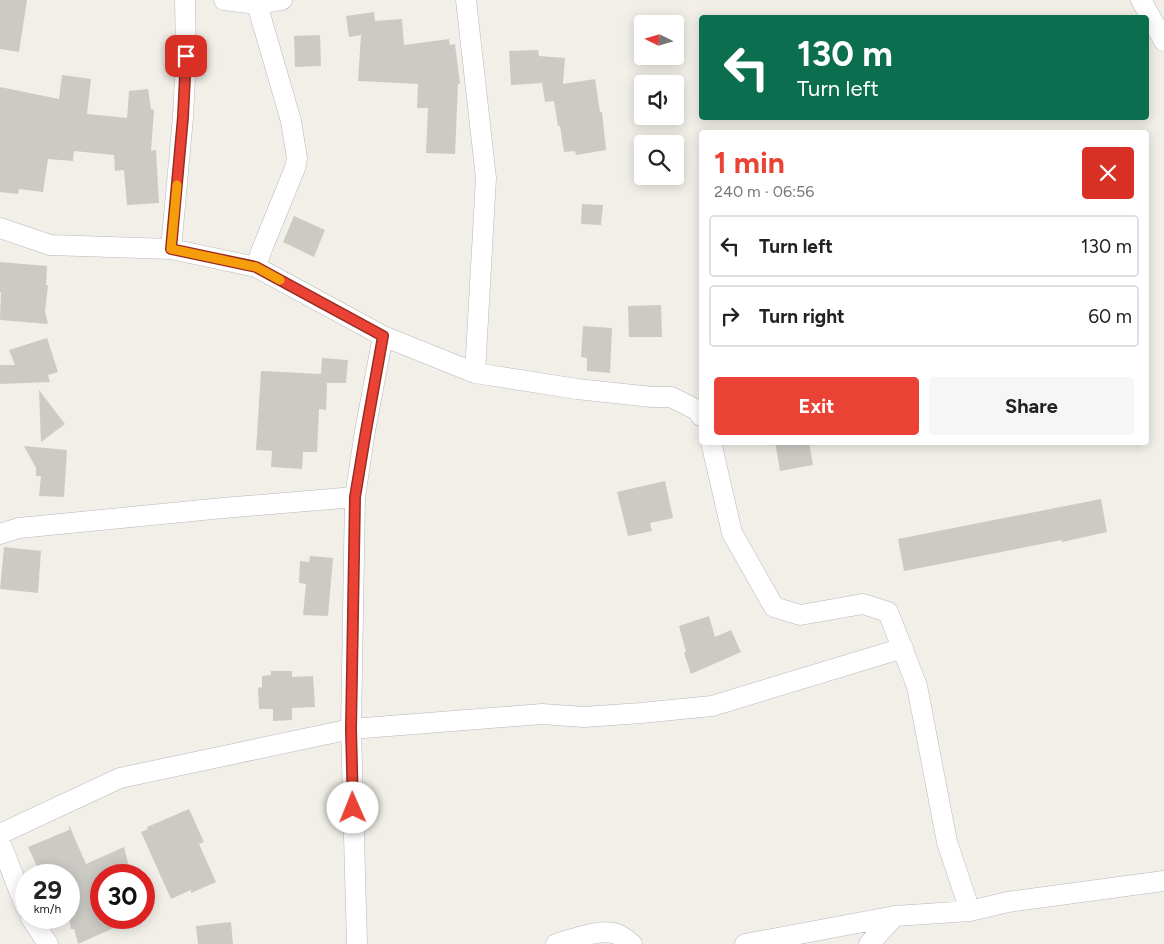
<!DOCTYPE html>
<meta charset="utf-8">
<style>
:root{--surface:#fff;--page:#f6f6f6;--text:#222;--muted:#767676;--line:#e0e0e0;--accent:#ea4335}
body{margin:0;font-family:Figtree,sans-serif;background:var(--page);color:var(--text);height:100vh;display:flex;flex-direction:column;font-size:19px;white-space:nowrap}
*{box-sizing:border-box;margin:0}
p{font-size:16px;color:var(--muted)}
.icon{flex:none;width:28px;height:28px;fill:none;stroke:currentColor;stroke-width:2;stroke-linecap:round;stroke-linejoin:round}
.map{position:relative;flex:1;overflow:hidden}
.details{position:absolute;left:699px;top:130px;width:450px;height:315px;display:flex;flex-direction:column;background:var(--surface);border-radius:5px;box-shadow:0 2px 12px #0003}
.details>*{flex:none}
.top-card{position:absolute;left:699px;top:15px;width:450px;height:105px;border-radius:5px;box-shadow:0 2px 12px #0003;background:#0b6e4f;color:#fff;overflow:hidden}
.needle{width:32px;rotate:275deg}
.controls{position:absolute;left:634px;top:15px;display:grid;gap:10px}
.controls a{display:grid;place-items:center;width:50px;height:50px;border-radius:5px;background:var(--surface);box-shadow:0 2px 12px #0003;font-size:25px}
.speed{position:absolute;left:15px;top:864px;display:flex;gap:10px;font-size:25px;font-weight:700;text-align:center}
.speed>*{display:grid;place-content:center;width:65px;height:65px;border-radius:50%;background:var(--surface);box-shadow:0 2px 12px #0003;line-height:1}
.speed small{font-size:12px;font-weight:400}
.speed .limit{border:8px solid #d22;background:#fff;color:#111}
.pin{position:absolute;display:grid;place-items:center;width:42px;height:42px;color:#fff;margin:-21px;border-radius:10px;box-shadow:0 2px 8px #0006}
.me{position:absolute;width:55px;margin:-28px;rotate:359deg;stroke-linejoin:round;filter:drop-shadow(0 0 4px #0008)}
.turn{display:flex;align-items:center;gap:18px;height:105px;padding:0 15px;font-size:22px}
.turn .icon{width:65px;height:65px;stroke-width:2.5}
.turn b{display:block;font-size:35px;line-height:42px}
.round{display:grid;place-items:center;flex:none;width:52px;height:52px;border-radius:5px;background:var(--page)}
.overview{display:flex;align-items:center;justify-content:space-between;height:85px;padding:0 15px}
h1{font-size:30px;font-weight:700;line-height:38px;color:var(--accent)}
.button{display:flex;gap:10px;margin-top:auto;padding:10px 15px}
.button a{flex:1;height:58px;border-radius:5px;background:var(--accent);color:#fff;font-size:20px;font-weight:700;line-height:58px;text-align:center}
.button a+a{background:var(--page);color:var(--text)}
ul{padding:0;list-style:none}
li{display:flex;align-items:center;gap:15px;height:62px;margin:0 10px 8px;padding:0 5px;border:2px solid var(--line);border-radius:5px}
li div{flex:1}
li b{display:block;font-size:19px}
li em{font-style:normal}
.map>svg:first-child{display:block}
</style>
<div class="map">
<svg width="1164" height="944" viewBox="0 0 1164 944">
<rect width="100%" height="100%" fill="#f1efe8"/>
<path fill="#cccac5" d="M0 0H27L19 52 0 49Z
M374 12 375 21 402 19 404 45 449 39 450 45 455 44 460 84H458L455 154 426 153 428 108H417L418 84 358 81 361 35 349 37 346 16Z
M320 35 321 66 295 67 294 36Z
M538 50 539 56 565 58 563 84 595 79 600 112H602L606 150 576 155 575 151 564 152 560 126H558L554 101 545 102 542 83 511 85 509 51Z
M62 75 91 79 87 114 127 118 129 91 148 89 151 109 154 110 151 151 156 150 159 203 127 205 124 170 115 171 114 155 74 151 73 161 48 159 43 192 19 189 18 194 0 192V87L59 99Z
M582 204 603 205 601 225 581 224Z
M294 216 325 230 314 257 283 242Z
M0 262 47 266 46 285H48L45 311 48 324 0 320 1 292H0Z
M661 305 662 337H629L628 306Z
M583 326 612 328 610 373 587 371V358L581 357Z
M47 338 58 372 48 375 50 382 0 384V365H15L9 350Z
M322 358 348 360 346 383H327L326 410 319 409 317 452H303L302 469 271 467 272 451 256 450 261 371 321 374Z
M39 390 65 424 41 442Z
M775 442H809L813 465 780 471Z
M24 446 67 450 64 497 39 496 41 476H36V468Z
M665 481 673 518 650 523 652 531 628 536 617 492Z
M1101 499 1107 532 1062 542V540L904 571 898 539Z
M4 547 41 551 38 593 0 589Z
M310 556 333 558 328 616 303 615 306 584 299 583 300 561 309 562Z
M709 616 715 637 731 630 741 652 691 674 684 653 686 652 679 626Z
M271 671H292V677L313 676 315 707 292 708V720L273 721V709H259L258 688 262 687V676L271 675Z
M189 809 204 842 199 844 216 882 191 893V890L171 899 141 832 148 829 147 827Z
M69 825 86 864 124 847 131 875H101V918H136L78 944 74 929H71L69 918V875H41L28 847 69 830Z
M231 922 233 944H198L196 926Z"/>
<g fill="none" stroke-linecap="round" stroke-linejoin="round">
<g stroke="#b5b8bc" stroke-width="21">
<path id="street" d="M224 0 257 4 282 0
M466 0 486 178 475 373
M1141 0 1164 41
M0 228 50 245 171 249 256 267 383 336 475 373 577 389 652 397H671L697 410 701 416
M171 249 183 117 186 56 185 0
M256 267 262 249 295 168 297 158 291 121 257 4
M711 442 732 533 774 607 800 615 863 604 888 612 917 686 947 842 970 911
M0 534 19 528 223 508 355 497
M0 834 120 778 351 729 542 714 584 717 641 713 712 706 903 648
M0 842 26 908
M31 918 48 944
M357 944 351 729 355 497 365 431 383 336
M556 944C573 939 603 927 619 935 623 937 628 941 632 944
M745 944 895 916 970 911 1008 902 1164 881
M869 944 895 916"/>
</g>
<use href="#street" stroke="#fff" stroke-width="20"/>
</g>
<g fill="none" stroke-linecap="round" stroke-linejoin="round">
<g stroke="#982c22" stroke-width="12">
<path id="route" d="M186 56 183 117 171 249 256 267 383 336 366 431 355 497 351 729 353 808"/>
</g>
<use href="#route" stroke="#ea4335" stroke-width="9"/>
<path stroke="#f59e0b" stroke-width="9" d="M177 185 171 249 256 267 280 280"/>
</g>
</svg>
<div class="controls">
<a><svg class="needle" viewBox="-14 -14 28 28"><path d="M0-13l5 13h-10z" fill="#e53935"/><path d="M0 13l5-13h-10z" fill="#767676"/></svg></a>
<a><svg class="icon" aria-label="sound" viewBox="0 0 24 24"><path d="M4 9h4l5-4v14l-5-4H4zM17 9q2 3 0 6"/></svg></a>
<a><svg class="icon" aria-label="search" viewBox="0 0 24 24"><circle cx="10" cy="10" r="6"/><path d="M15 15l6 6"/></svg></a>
</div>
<div class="speed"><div>29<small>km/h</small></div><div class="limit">30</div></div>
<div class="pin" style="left:186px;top:56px;background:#d93025"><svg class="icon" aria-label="arrive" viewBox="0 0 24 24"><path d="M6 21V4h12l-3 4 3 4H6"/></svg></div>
<svg class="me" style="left:353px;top:808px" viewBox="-20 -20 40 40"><circle r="19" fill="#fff"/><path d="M0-13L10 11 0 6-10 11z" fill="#ea4335"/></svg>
<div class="top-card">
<div class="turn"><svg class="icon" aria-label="left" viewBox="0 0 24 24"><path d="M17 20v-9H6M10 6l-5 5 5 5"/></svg><div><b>130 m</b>Turn left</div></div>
</div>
<section class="details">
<div class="overview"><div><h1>1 min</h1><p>240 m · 06:56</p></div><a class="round" style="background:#d93025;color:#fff"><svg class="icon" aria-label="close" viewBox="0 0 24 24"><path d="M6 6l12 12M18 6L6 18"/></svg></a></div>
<ul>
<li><svg class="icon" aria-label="left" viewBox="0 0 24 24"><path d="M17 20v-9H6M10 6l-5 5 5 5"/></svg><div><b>Turn left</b></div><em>130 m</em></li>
<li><svg class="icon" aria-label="right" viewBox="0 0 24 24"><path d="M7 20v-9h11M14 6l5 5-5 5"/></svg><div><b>Turn right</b></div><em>60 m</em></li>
</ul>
<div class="button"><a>Exit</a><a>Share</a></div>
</section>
</div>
